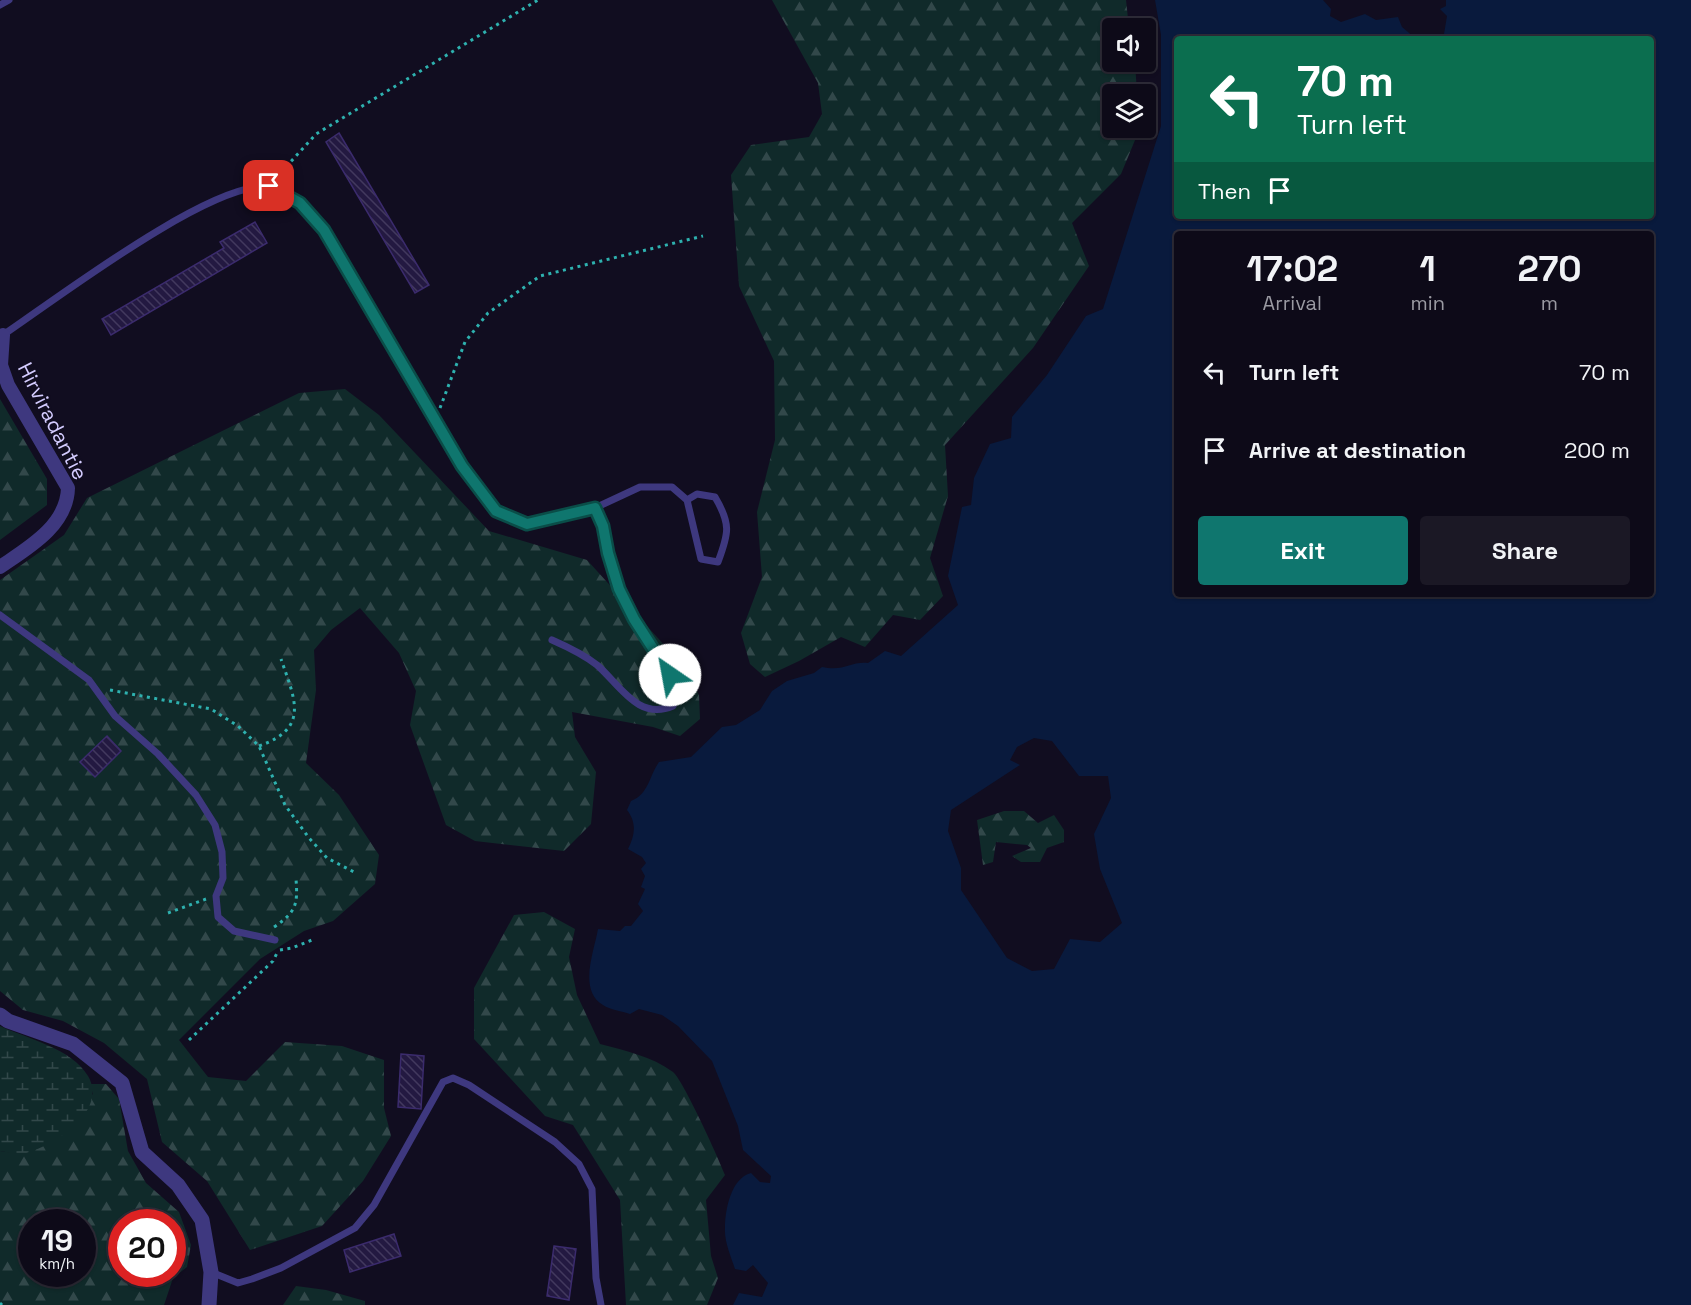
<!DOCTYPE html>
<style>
:root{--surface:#0d0a18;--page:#1b1825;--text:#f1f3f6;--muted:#9a9aa2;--line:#2d2b37;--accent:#0f766e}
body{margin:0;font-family:"Space Grotesk",sans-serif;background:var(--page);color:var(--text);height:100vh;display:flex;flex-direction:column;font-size:22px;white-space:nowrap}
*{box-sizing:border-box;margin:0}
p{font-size:20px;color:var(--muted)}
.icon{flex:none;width:33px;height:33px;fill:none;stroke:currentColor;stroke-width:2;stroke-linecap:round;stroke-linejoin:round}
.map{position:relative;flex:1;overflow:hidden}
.sheet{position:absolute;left:1174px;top:231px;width:480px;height:366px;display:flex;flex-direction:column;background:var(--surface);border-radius:6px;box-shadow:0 2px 4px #0004,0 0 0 2px var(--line)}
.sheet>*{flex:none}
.top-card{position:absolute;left:1174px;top:36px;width:480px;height:183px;border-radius:6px;box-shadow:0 2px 4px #0004,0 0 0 2px var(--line);background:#0b6e4f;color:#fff;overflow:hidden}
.fabs{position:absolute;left:1102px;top:18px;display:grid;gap:12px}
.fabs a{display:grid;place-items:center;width:54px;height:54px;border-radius:6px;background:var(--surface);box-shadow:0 2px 4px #0004,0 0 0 2px var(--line);font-size:30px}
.speed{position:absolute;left:18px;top:1209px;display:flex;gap:12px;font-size:30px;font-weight:700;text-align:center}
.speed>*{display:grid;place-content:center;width:78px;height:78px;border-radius:50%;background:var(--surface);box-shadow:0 2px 4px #0004,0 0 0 2px var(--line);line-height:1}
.speed small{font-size:15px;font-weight:400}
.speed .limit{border:9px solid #d22;background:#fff;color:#111}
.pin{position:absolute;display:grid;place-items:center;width:51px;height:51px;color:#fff;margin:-26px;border-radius:12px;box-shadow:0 3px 9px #0006}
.me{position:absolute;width:66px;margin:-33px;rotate:327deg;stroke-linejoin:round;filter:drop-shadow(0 0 4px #0008)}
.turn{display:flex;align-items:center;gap:21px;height:126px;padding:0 24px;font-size:27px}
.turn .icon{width:78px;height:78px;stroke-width:2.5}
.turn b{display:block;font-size:42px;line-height:51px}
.then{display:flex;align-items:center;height:57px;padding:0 24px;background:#0003;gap:12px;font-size:22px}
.eta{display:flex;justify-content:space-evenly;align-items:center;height:102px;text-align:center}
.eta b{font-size:36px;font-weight:700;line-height:42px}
.action{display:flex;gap:12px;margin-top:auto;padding:12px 24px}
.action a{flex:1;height:69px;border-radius:6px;background:var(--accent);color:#fff;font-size:24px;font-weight:700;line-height:69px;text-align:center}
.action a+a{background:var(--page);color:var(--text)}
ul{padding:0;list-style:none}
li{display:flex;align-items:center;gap:18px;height:78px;padding:0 24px}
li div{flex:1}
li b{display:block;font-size:22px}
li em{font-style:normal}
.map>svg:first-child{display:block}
</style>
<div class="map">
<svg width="1691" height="1305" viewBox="0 0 1691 1305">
<defs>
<pattern id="forest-firs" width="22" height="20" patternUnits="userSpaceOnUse" patternTransform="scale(1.5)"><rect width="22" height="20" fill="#102a2a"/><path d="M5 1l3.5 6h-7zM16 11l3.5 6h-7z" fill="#32484a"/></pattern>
<pattern id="wetland-marsh" width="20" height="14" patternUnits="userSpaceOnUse" patternTransform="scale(1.5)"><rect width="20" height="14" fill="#102a2a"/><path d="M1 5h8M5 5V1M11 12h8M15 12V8" fill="none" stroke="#32484a"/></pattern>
<pattern id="building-back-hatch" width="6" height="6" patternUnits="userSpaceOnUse" patternTransform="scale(1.5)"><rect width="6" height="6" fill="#231941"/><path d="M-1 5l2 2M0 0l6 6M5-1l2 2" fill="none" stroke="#42395e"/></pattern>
</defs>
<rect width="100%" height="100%" fill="#110d20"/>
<path fill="url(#forest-firs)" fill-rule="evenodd" d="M772 0H1126L1129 28H1113V62H1135L1137 94H1113V128H1140L1121 174 1072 223 1089 266 1033 348 945 445 948 496 930 558 943 596 920 620 893 615 865 647 841 637 799 661 765 677 750 664 741 633 762 577 757 512 775 440 774 361 739 286 731 175 751 145 809 137 822 114 818 83Z
M345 389 379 415 489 531 587 560 686 669 699 695 700 719 680 736 653 727 572 712 575 737 596 772 591 824 564 851 475 841 446 825 410 725 416 691 399 653 360 608 331 630 314 650 316 690 306 763 339 795 379 855 375 884 333 921 304 931 260 959 179 1040 208 1077 246 1081 285 1042 342 1046 384 1060V1108L391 1136 363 1181 322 1226 250 1250 207 1181 162 1142 147 1079 104 1043 63 1021 23 1010 0 991V580L64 535 87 498 299 393Z
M0 399 47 479V505L0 540Z
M1004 811H1024L1038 823 1054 815 1064 830V842L1047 848 1040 862H1021L1012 856 1031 848 1027 845 996 842 993 862 983 865 977 820Z
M544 912 575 929 569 957 577 995 600 1044C626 1051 651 1056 673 1072 683 1080 719 1159 725 1175L706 1200 711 1256 718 1278 707 1305H626L620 1200 573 1125 545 1116 474 1039V988L514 915Z
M90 1084H106L119 1099 128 1151 146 1183 179 1212 191 1245 187 1267 173 1278 164 1305H0V1151L21 1154 93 1094ZM32 1222H82V1274H32ZM122 1222H172V1274H122Z
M296 1286 326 1290 365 1301V1305H283Z"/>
<path fill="url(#wetland-marsh)" d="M0 1026C28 1039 71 1048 88 1076 109 1112 52 1147 23 1154 16 1155 7 1152 0 1151Z"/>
<path fill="#091a3d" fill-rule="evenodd" d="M1155 0H1323L1331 9 1330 16 1341 22 1365 14 1376 20 1398 17 1402 27 1415 38 1444 34 1447 16 1440 9 1446 6V0H1691V1305H733L739 1293 762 1297 768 1283 753 1265 746 1271 735 1269C731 1257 724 1241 725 1228 725 1210 731 1178 751 1173L760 1182 770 1183 771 1176 743 1150 738 1126 712 1061 678 1026 662 1015 639 1009 630 1014C622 1011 610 1010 603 1005 578 990 594 952 598 929L620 931 625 926H631L643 911 638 904 645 889 641 887 645 876 641 869 646 863 642 857 628 849C635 835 637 823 627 810L631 801C649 794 649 776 659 762L691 757 722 727 736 725 760 710 772 691 787 681 814 673 822 667C844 672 851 661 868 663L885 651 901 656 958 605 948 576 962 507 971 505 974 478 990 444 1011 438 1012 417 1047 375 1086 316 1103 309 1161 126V35ZM1178 39H1652V216H1178ZM1178 234H1652V594H1178ZM1034 738 1052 741 1079 776H1108L1111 798 1094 834 1100 869 1122 923 1100 942 1070 939 1054 969 1032 971 1007 958 961 890V868L948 831 951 810 1020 765 1010 760 1017 747Z"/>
<path fill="url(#building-back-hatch)" stroke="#3b2b6d" stroke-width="1.5" d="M339 133 429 285 415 293 326 142Z
M255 222 267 243 111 335 102 319 224 248 220 242Z
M107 736 121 751 95 777 80 762Z
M401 1054 424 1056 421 1109 398 1107Z
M394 1234 401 1256 350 1272 344 1250Z
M554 1246 576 1249 569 1300 547 1296Z"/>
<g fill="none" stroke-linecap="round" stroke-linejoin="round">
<path stroke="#2eb1af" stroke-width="3" stroke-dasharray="3 4.5" stroke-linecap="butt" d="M276 178 316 134 538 0
M440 408 465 342 488 313 540 276 703 236
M110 690 211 709 238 726 259 746 285 805 309 838 327 858 354 872
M259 746C310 728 295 700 281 659
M168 913 206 899
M274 927C296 912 298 905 296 879
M280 950 292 948 312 940
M189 1040 273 961 278 951
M0 1303 2 1305"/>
<path stroke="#3e387f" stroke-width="7" d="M0 5 9 0
M3 335C55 300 210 182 267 187 291 189 309 214 324 230L462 466 496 511 527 524 595 508 603 526 607 553 619 589 634 619 670 675 677 693 673 706C638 721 620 685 597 665 583 654 568 647 552 640
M595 508 640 487H672L687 500 701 559 718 562C729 533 731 524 715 497L697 494 687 500
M0 615 89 680 115 716 158 754 196 795 215 825 222 852 223 878 216 896 218 917 234 931 275 940
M211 1272 238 1283 252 1279 281 1268 355 1228 374 1205 443 1082 453 1078 469 1085 555 1142 579 1164 592 1189 596 1278 601 1305"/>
<path stroke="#3e387f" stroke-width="14" d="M0 567C28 548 67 526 68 488L8 385 1 365 3 335"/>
<path stroke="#3e387f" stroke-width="15" d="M0 1015 8 1021 73 1044 122 1083 142 1152 178 1185 202 1220 211 1272 209 1305"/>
</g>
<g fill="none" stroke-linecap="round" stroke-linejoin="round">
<g stroke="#0a4d48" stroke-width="15">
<path id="route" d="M269 186 300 203 324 230 462 466 496 511 527 524 595 508 603 526 608 553 619 589 634 619 670 675"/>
</g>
<use href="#route" stroke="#0f766e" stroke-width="10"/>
</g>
<g text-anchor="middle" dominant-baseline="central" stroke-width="4.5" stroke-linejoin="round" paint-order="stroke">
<g font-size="21" fill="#d4ccff" stroke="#110d20">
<text transform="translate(53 421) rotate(63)">Hirviradantie</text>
</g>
</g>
</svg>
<div class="fabs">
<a><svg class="icon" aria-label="sound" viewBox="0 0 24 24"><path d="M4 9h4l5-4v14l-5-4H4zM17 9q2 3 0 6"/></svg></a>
<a><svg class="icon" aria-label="layers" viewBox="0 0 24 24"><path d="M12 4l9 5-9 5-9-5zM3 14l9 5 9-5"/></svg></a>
</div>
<div class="speed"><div>19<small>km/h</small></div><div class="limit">20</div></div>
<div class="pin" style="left:269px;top:186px;background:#d93025"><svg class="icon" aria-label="arrive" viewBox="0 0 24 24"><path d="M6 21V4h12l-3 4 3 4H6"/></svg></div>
<svg class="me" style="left:670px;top:675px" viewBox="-20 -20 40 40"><circle r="19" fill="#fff"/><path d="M0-13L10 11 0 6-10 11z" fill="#0f766e"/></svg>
<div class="top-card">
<div class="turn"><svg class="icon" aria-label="left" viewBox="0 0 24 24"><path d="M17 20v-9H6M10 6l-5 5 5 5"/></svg><div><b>70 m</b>Turn left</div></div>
<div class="then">Then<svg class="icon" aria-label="arrive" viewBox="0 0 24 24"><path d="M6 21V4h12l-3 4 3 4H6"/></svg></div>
</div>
<section class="sheet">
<div class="eta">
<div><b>17:02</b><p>Arrival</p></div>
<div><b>1</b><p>min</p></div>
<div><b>270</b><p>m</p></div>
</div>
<ul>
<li><svg class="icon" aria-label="left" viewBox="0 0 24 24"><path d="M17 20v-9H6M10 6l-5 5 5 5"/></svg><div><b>Turn left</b></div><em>70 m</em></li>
<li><svg class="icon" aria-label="arrive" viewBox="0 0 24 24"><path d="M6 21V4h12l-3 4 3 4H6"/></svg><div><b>Arrive at destination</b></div><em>200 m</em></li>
</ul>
<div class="action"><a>Exit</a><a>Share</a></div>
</section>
</div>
